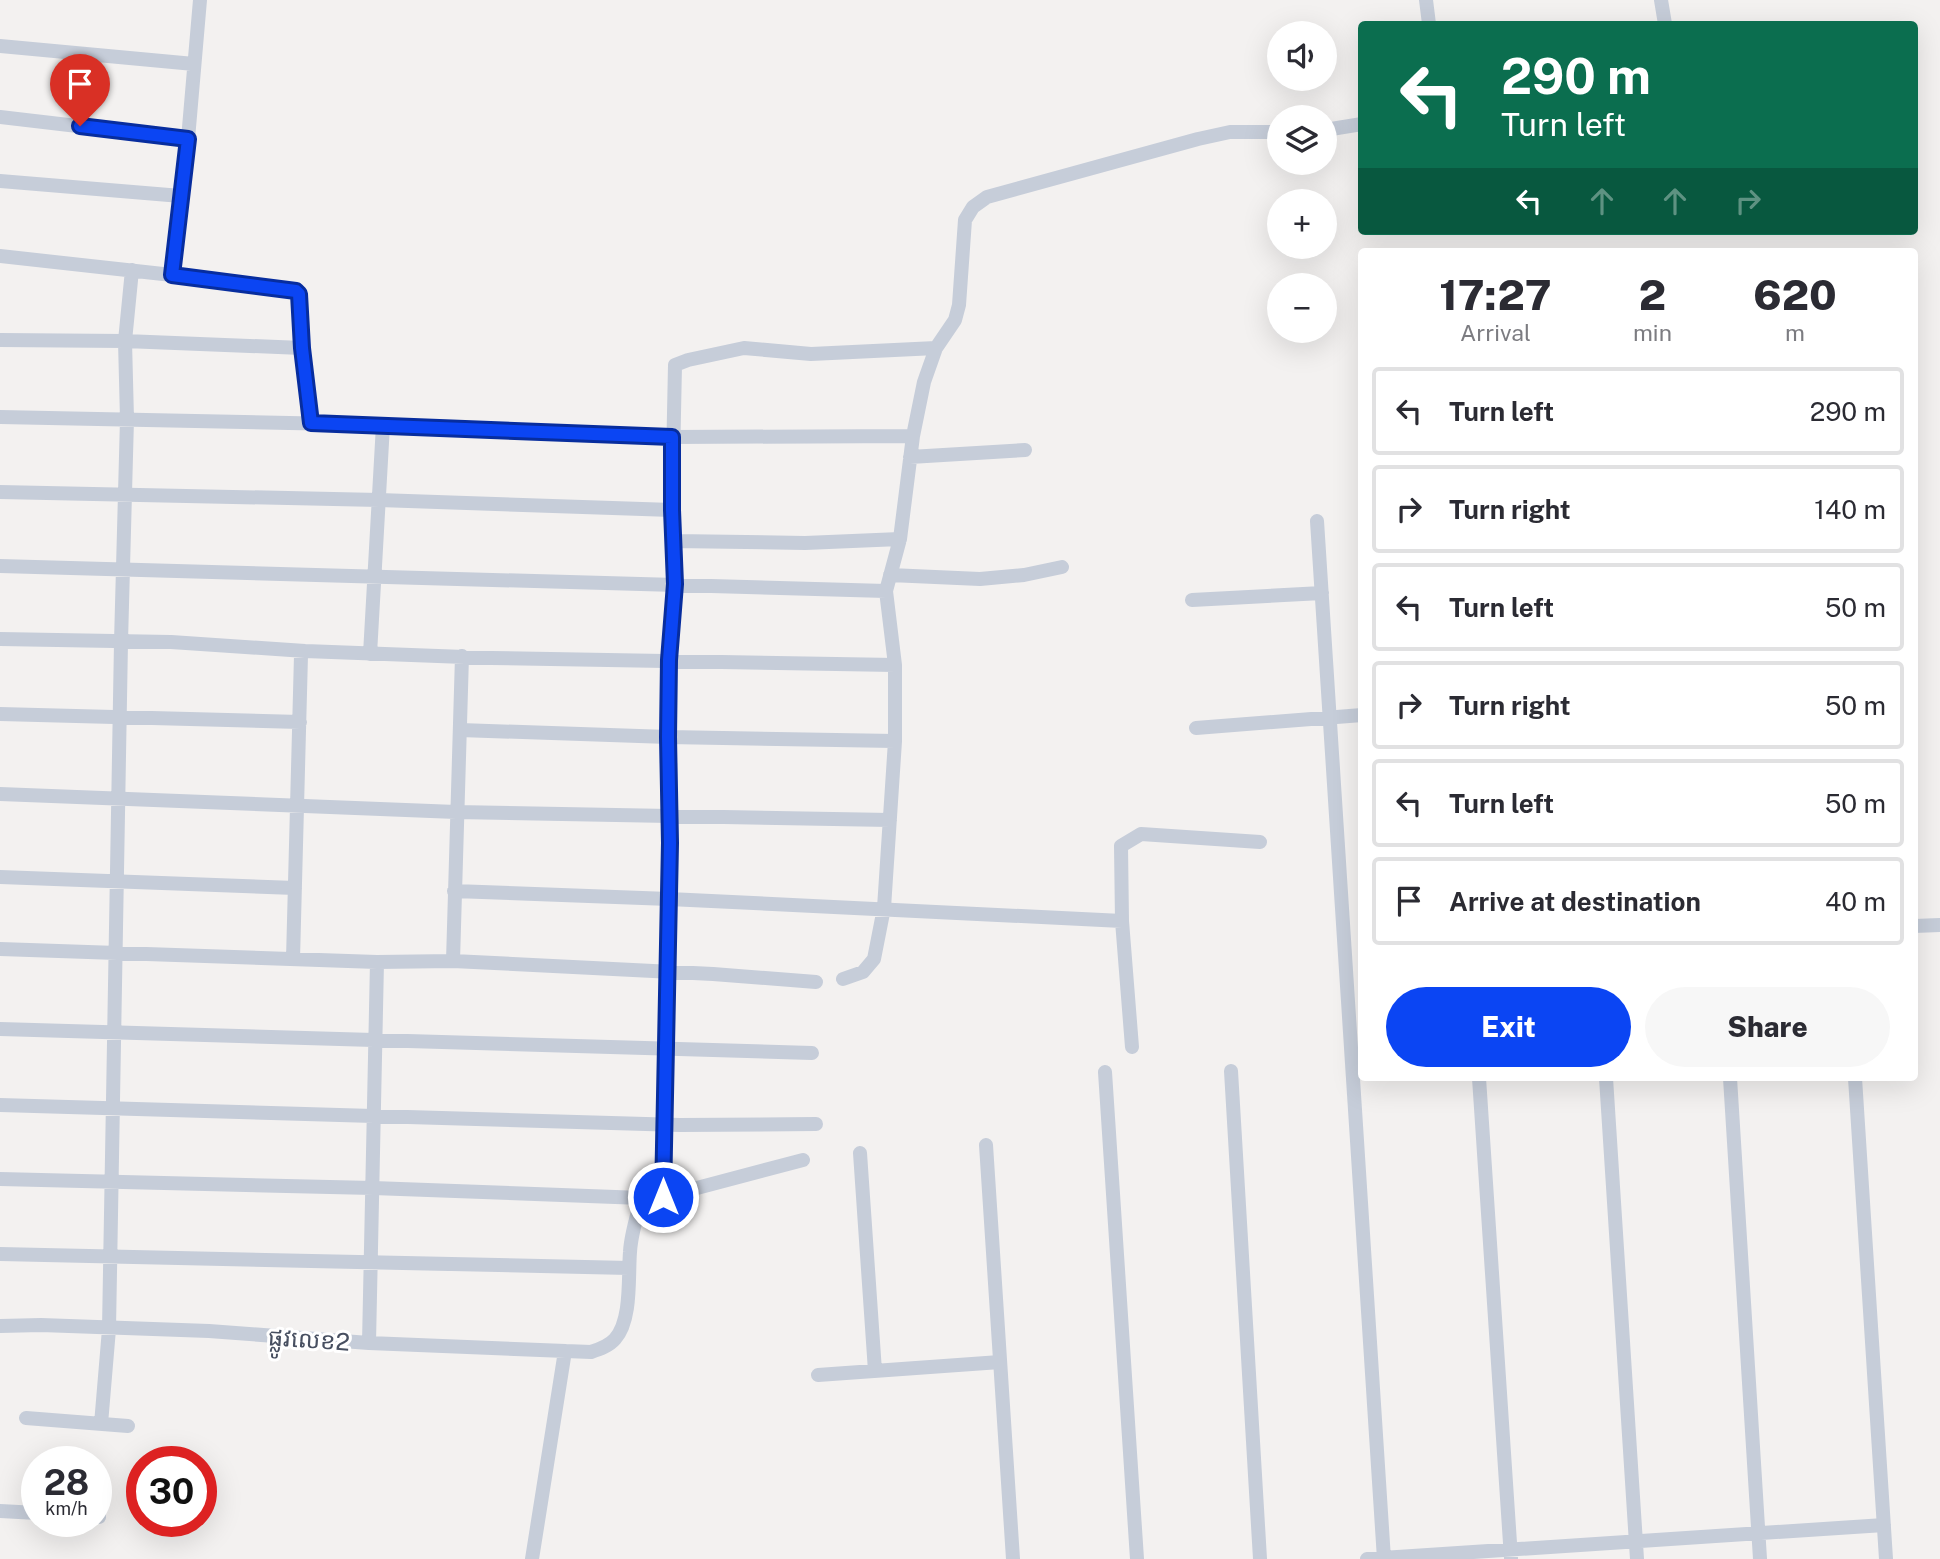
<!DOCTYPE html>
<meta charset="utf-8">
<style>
:root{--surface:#fff;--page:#f7f7f7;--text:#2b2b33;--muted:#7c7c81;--line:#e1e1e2;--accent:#0b45f3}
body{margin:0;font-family:"Public Sans","Noto Sans Khmer",sans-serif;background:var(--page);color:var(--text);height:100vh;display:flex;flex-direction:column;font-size:26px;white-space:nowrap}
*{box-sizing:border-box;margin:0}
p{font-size:23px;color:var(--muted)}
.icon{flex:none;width:38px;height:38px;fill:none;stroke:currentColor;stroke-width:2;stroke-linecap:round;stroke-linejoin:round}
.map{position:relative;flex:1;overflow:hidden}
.side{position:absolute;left:1358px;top:248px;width:560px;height:833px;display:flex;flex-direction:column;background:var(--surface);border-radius:7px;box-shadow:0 7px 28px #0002}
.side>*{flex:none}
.guide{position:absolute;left:1358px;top:21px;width:560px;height:214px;border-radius:7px;box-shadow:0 7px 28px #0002;background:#0b6e4f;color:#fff;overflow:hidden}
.tools{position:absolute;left:1267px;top:21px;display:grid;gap:14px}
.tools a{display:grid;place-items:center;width:70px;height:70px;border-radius:50%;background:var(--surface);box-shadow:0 7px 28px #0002;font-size:35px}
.speed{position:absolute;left:21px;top:1446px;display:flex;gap:14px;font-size:35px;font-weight:700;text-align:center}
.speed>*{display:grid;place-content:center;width:91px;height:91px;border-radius:50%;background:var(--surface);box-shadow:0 7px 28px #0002;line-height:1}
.speed small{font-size:18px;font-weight:400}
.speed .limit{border:10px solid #d22;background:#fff;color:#111}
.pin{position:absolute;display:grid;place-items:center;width:60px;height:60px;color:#fff;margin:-72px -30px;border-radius:50% 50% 50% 0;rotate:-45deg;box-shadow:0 0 7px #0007}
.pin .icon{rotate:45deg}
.me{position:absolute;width:77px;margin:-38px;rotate:0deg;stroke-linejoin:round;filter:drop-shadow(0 0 5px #0008)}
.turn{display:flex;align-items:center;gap:24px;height:147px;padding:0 28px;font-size:32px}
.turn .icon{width:91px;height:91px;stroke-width:2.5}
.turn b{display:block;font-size:49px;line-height:60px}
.lanes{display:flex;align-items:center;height:66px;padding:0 28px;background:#0003;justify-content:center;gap:35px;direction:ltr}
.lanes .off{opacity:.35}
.eta{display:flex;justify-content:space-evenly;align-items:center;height:119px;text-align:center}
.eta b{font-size:42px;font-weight:800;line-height:49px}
.action{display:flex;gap:14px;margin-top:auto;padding:14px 28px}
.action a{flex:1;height:80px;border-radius:42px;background:var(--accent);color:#fff;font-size:28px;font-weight:800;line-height:80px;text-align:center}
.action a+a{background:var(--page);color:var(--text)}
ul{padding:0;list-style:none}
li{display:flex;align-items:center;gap:21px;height:88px;margin:0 14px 10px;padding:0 14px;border:4px solid var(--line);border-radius:7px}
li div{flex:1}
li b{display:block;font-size:26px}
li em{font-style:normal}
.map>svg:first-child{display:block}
</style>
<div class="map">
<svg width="1940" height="1559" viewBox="0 0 1940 1559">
<rect width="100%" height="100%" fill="#f3f1f0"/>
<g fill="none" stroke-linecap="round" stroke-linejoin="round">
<path stroke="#c6cdd9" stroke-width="14" d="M1426 0 1429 24
M1661 0 1665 24
M0 46 194 64
M0 117 188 139
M1325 130 1362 124
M0 181 181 196
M0 256 172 275 296 291 299 294 302 348 311 423
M172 275 188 139 200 0
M0 340 125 341 302 348
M0 417 383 425 672 437 913 436
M910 457 1025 450
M0 492 379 500 672 510
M1317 521 1384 1559
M674 541 805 543 900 539
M0 566 886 591
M890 575 980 579 1024 575 1062 567
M1192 600 1322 593
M0 639 171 642 305 651 491 658 895 665
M370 654 383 425
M0 714 300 722
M1196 728 1362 715
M460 730 668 737 895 741
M0 794 456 812 890 820
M0 877 295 888
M454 891 669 899 1122 921
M1914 926 1940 925
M0 949 377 962 453 961 713 974 816 982
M293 959 301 655 305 651
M453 961 462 656
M843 979 863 972 874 959 884 908 895 741V665L886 591 900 539 913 436 924 382 936 348 955 320 959 305 965 220 973 207 987 197 1198 139 1230 132H1279
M0 1029 812 1053
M1132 1047 1122 921 1121 846 1141 834 1260 842
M1231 1071 1260 1559
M1105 1072 1137 1559
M1479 1078 1511 1558
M1606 1078 1637 1559
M1730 1078 1760 1559
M1855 1078 1886 1559
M0 1105 680 1125 816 1124
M986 1145 1013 1559
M860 1153 875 1371
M0 1179 373 1188 642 1198 663 1197 803 1160
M663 1197 670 815 668 737 669 660 675 584 672 510 675 365 688 360 744 348 811 354 936 348
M0 1254 629 1268
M0 1326 41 1325 209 1331 369 1343 591 1352C600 1349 609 1346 615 1339 632 1320 628 1277 630 1252 631 1234 637 1215 642 1198
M369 1343 377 962
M818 1375 1000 1362
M26 1418 128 1426
M101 1424 109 1329 121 642 127 419 125 341 132 270
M0 1511 37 1513
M96 1516 99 1517
M532 1559 565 1351
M1367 1559 1884 1525"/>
</g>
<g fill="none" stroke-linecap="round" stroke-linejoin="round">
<g stroke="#072d9e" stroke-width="18">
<path id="route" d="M80 126 188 139 172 275 296 291 299 294 302 348 311 423 672 437V510L675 584 669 660 668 737 670 843 663 1197"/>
</g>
<use href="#route" stroke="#0b45f3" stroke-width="12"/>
</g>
<g text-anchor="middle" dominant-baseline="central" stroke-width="6" stroke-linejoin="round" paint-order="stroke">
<g font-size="24" fill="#474f60" stroke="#fff">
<text transform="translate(309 1339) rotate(4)">ផ្លូវលេខ2</text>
</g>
</g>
</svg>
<div class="tools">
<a><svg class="icon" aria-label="sound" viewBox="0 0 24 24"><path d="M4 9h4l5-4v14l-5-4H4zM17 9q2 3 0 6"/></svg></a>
<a><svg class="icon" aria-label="layers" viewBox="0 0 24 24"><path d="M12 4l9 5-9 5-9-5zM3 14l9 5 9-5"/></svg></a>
<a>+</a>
<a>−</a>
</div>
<div class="speed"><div>28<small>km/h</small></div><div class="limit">30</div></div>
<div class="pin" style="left:80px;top:126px;background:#d93025"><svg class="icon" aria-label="arrive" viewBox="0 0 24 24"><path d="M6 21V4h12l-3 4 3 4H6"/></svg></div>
<svg class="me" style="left:663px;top:1197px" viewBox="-20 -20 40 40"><circle r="17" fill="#0b45f3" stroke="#fff" stroke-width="3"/><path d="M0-11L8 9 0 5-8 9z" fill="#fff"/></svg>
<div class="guide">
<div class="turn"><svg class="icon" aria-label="left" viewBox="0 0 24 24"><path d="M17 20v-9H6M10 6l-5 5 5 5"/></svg><div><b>290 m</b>Turn left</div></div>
<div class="lanes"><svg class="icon" aria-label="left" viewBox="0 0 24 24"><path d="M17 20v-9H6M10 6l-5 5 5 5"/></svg><svg class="icon off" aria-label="ahead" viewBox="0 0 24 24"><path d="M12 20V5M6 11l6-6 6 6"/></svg><svg class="icon off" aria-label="ahead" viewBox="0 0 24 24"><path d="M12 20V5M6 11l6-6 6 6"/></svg><svg class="icon off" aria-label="right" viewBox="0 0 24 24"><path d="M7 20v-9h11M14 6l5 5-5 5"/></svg></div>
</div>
<section class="side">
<div class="eta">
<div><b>17:27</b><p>Arrival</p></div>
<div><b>2</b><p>min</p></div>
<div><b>620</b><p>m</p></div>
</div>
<ul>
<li><svg class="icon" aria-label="left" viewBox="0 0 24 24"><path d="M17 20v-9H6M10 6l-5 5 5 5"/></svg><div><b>Turn left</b></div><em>290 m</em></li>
<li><svg class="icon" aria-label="right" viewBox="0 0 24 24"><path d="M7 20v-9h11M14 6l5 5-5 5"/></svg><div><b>Turn right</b></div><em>140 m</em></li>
<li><svg class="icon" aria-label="left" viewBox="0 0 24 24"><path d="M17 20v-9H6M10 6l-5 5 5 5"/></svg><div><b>Turn left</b></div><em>50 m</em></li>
<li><svg class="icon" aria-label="right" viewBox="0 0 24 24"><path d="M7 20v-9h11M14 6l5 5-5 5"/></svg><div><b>Turn right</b></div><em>50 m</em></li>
<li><svg class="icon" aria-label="left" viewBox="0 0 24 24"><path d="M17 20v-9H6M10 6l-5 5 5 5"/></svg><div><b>Turn left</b></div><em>50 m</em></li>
<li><svg class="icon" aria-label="arrive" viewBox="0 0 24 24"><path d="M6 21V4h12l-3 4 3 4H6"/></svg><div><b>Arrive at destination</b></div><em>40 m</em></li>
</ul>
<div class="action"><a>Exit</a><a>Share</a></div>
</section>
</div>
